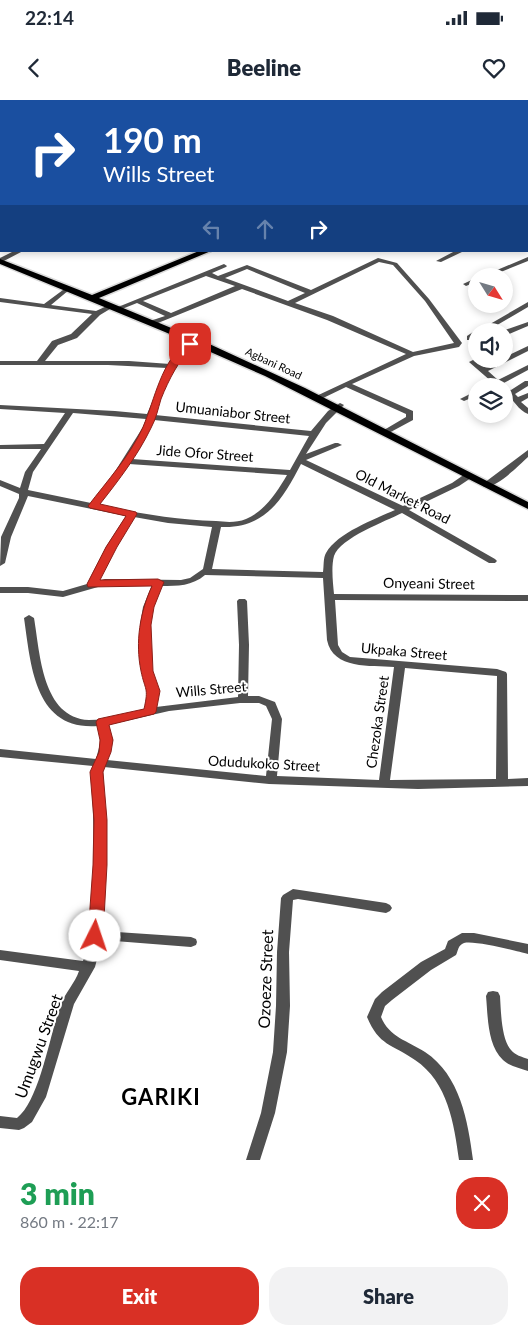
<!DOCTYPE html>
<meta charset="utf-8">
<style>
:root{--surface:#fff;--page:#f2f2f3;--text:#1f2937;--muted:#747a83;--accent:#d93025}
body{margin:0;font-family:Lato,sans-serif;background:var(--page);color:var(--text);height:100vh;display:flex;flex-direction:column;font-size:19px;white-space:nowrap}
*{box-sizing:border-box;margin:0}
p{font-size:16px;color:var(--muted)}
.icon{flex:none;width:28px;height:28px;fill:none;stroke:currentColor;stroke-width:2;stroke-linecap:round;stroke-linejoin:round}
.map{position:relative;height:1060px;overflow:hidden}
.drawer{display:flex;flex-direction:column;background:var(--surface);flex:1}
.drawer>*{flex:none}
.hud{position:absolute;left:0px;top:0px;width:529px;height:152px;box-shadow:0 2px 8px #0003;background:#1a4fa0;color:#fff;overflow:hidden}
.needle{width:32px;rotate:127deg}
.tools{position:absolute;left:468px;top:168px;display:grid;gap:10px}
.tools a{display:grid;place-items:center;width:45px;height:45px;border-radius:50%;background:var(--surface);box-shadow:0 2px 8px #0003;font-size:25px}
.pin{position:absolute;display:grid;place-items:center;width:42px;height:42px;color:#fff;margin:-21px;border-radius:10px;box-shadow:0 2px 8px #0006}
.me{position:absolute;width:55px;margin:-28px;rotate:4deg;stroke-linejoin:round;filter:drop-shadow(0 0 4px #0008)}
.turn{display:flex;align-items:center;gap:18px;height:105px;padding:0 20px;font-size:22px}
.turn .icon{width:65px;height:65px;stroke-width:2.5}
.turn b{display:block;font-size:35px;line-height:42px}
.lanes{display:flex;align-items:center;height:48px;padding:0 20px;background:#0003;justify-content:center;gap:25px;direction:ltr}
.lanes .off{opacity:.35}
.round{display:grid;place-items:center;flex:none;width:52px;height:52px;border-radius:20px;background:var(--page)}
.head{display:flex;align-items:center;justify-content:space-between;height:85px;padding:0 20px}
h1{font-size:30px;font-weight:800;line-height:38px;color:#1e9e55}
.cta{display:flex;gap:10px;margin-top:auto;padding:10px 20px}
.cta a{flex:1;height:58px;border-radius:20px;background:var(--accent);color:#fff;font-size:20px;font-weight:800;line-height:58px;text-align:center}
.cta a+a{background:var(--page);color:var(--text)}
.status{display:flex;justify-content:space-between;align-items:center;height:35px;padding:0 25px;background:var(--surface);direction:ltr}
.status svg{height:14px;fill:currentColor}
header{display:flex;justify-content:space-between;align-items:center;height:65px;padding:0 20px;background:var(--surface);font-size:22px;font-weight:800}
.map>svg:first-child{display:block}
</style>
<div class="status"><b>22:14</b><svg viewBox="0 0 49 12"><path d="M0 12V9h3v3zM5 12V6h3v6zM10 12V3h3v9zM15 12V0h3v12zM26 1h20v11H26zM47 4h2v5h-2z"/></svg></div>
<header><svg class="icon" aria-label="back" viewBox="0 0 24 24"><path d="M15 5l-7 7 7 7"/></svg>Beeline<svg class="icon" aria-label="heart" viewBox="0 0 24 24"><path d="M12 20l-8-8c-3-5 5-10 8-4 3-6 11-1 8 4z"/></svg></header>
<div class="map">
<svg width="528" height="1060" viewBox="0 0 528 1060">
<rect width="100%" height="100%" fill="#fff"/>
<g fill="none" stroke-linecap="round" stroke-linejoin="round">
<g stroke="#dbdbdb" stroke-width="3">
<path id="major" d="M199 151H211L99 198 205 242 305 288 528 402V409L265 276 165 232 0 164V159L92 195Z"/>
</g>
<path fill="#505050" fill-rule="evenodd" d="M46 0H54L55 1H48Z
M138 0H149L150 1H140Z
M234 0H244L245 1H236Z
M307 0H320L321 1H309Z
M390 0H400L401 1H392Z
M499 0H508L509 1H501Z
M0 18H1V22H0Z
M0 35H1V39H0Z
M0 80H1V84H0Z
M14 151H23L0 163V158Z
M455 151H464L441 162 436 161Z
M528 157V161L491 176H483Z
M378 158 397 163 429 199 462 243 459 247 414 256 352 284 413 311V320L387 334 383 332 384 330 406 317V314L346 287 319 300H313L312 298 406 254 327 220 242 189 153 225H150V221L165 216 137 203 122 209 118 207 224 164 227 166 226 167 212 173 218 176 247 165 311 190ZM379 162 393 165 425 201 454 243 413 252 333 216 295 203ZM247 169 305 193 288 201 225 178ZM206 176 235 186 171 213 143 201Z
M476 178V182L466 186 463 184Z
M67 187 69 188V190L51 205 96 211 109 205 115 206 100 215 77 238 58 245 45 261H129L170 264C176 254 184 238 197 238L198 240C194 244 189 247 186 250 171 267 162 294 155 315L311 331 328 311 340 303 344 305 326 323 306 354 335 343H338L342 345 306 360 403 406 452 383 465 374H471L472 376 471 378 459 386 409 410 495 459 497 461 495 463H489L402 413C386 421 340 438 334 456 331 467 333 483 334 494L528 495V501L335 500 338 545 342 552 350 557 497 569 506 572 507 574 508 679 528 678V686L418 689 269 684 104 667 103 671C106 726 105 776 102 831L191 837 196 839 197 842 196 845 191 847 102 840 95 867 74 904 46 997 32 1022 24 1028 19 1030 0 1028V1016L17 1018C40 1000 50 933 61 904 65 893 75 883 79 871L0 860V850L83 861C90 842 90 822 92 801 94 758 94 715 91 671L93 666 0 657V649L96 659 101 640 98 626C34 631 31 565 24 518L29 515 34 518C40 553 42 618 89 620 108 620 127 614 145 609L149 591 142 571 140 525 143 507 152 485H105L63 497 28 493H0V487H28L63 491 87 484 106 447 126 416 28 396 11 437 5 463 0 466 1 437 19 398V394L0 386V380L20 388 25 372 41 349H0V345L44 344 65 313 0 309V305L115 311 147 314 167 268 108 265H0V261H37L52 241 71 234 92 214 0 202V198L44 204ZM73 313 146 319 143 327 114 373 91 403 28 390 33 372ZM154 320 309 336 290 370 132 359 151 327ZM129 364 287 375C277 392 265 411 246 419 236 423 226 422 216 421 176 420 137 413 99 405ZM301 364 395 410C375 419 337 433 326 453 323 458 324 466 323 472L212 469 221 427C265 429 283 399 301 364ZM134 417 168 423 212 427 203 469 190 478 181 480 105 479 98 481 116 447ZM205 475 323 478 327 540C333 570 371 565 394 567L379 680 277 676 282 619 275 602 259 596H248L249 545 247 501 245 499H239L237 501 239 545 238 597 156 607 159 591 152 571 150 525 153 507 161 486C178 486 192 486 205 475ZM405 568 497 576 496 679 390 680ZM240 603H259L266 606 272 619 266 676 107 660 113 640 108 625 169 611Z
M528 202V207L487 231H478Z
M528 222V226L507 235H504V231H502Z
M473 232H476V237L473 240H467V236Z
M528 246V251L488 271 498 280 528 265V270L500 285 485 286 492 282 469 262 473 260 484 267Z
M525 281H528V286L515 294 518 297 528 293V298L521 302 528 308V314C516 309 513 297 504 293V288L511 290Z
M476 291V296L464 301 460 299Z
M528 350V357C518 366 497 388 484 387L483 385 484 383Z
M293 789 386 803 390 805 392 808 390 811 386 813 298 799 293 800 289 852 290 906 287 952 275 1013 260 1060H246L261 1013 273 952 276 906 277 852 281 798 283 795Z
M462 833H474L528 844V854C516 851 474 840 464 843 458 845 458 851 456 855L431 870 392 900 385 906 381 917C389 937 408 941 425 952 460 975 468 1021 473 1060H459C454 1024 448 982 415 960 392 944 379 946 367 917L375 899 382 892 421 862 445 849 448 841Z
M493 891 498 892 500 896C501 910 501 939 511 950 515 955 522 957 528 959V971C520 968 509 966 503 960 487 945 488 916 486 896L488 892Z"/>
<use href="#major" fill="#000" fill-rule="evenodd"/>
</g>
<path fill="#d93025" stroke="#8d1f18" d="M187 242 194 244C179 260 169 279 161 299 158 309 156 319 151 328 138 355 119 380 100 404L136 412 137 414 117 447 100 480 158 479 164 482 154 507 151 525 153 571 160 591 156 612 154 614 109 625 113 640 111 652 103 672 107 720V765L103 836 100 839 95 841 90 839 88 836 93 765 94 720 90 672 99 652 100 640 96 622 98 619 144 609C149 587 145 591 141 571 135 542 140 512 152 486L88 487 87 484 106 447 126 416 90 408 88 406C107 381 130 356 143 327 155 299 161 261 187 242Z"/>
<g text-anchor="middle" dominant-baseline="central" stroke-width="4" stroke-linejoin="round" paint-order="stroke">
<g font-size="11" fill="#000" stroke="#fff">
<text transform="translate(274 263) rotate(25)">Agbani Road</text>
</g>
<g font-size="14" fill="#000" stroke="#fff">
<text transform="translate(233 312) rotate(6)">Umuaniabor Street</text>
<text transform="translate(205 353) rotate(4)">Jide Ofor Street</text>
<text transform="translate(403 396) rotate(27)">Old Market Road</text>
<text transform="translate(429 483) rotate(1)">Onyeani Street</text>
<text transform="translate(404 551) rotate(5)">Ukpaka Street</text>
<text transform="translate(211 589) rotate(-5)">Wills Street</text>
<text transform="translate(377 622) rotate(-82)">Chezoka Street</text>
<text transform="translate(264 663) rotate(3)">Odudukoko Street</text>
</g>
<g font-size="16" fill="#000" stroke="#fff">
<text transform="translate(265 879) rotate(-88)">Ozoeze Street</text>
<text transform="translate(38 946) rotate(-70)">Umugwu Street</text>
</g>
<g font-size="22" font-weight="bold" letter-spacing="1" fill="#000" stroke="#fff">
<text x="161" y="996">GARIKI</text>
</g>
</g>
</svg>
<div class="tools">
<a><svg class="needle" viewBox="-14 -14 28 28"><path d="M0-13l5 13h-10z" fill="#e53935"/><path d="M0 13l5-13h-10z" fill="#747a83"/></svg></a>
<a><svg class="icon" aria-label="sound" viewBox="0 0 24 24"><path d="M4 9h4l5-4v14l-5-4H4zM17 9q2 3 0 6"/></svg></a>
<a><svg class="icon" aria-label="layers" viewBox="0 0 24 24"><path d="M12 4l9 5-9 5-9-5zM3 14l9 5 9-5"/></svg></a>
</div>
<div class="pin" style="left:190px;top:244px;background:#d93025"><svg class="icon" aria-label="arrive" viewBox="0 0 24 24"><path d="M6 21V4h12l-3 4 3 4H6"/></svg></div>
<svg class="me" style="left:95px;top:836px" viewBox="-20 -20 40 40"><circle r="19" fill="#fff"/><path d="M0-13L10 11 0 6-10 11z" fill="#d93025"/></svg>
<div class="hud">
<div class="turn"><svg class="icon" aria-label="right" viewBox="0 0 24 24"><path d="M7 20v-9h11M14 6l5 5-5 5"/></svg><div><b>190 m</b>Wills Street</div></div>
<div class="lanes"><svg class="icon off" aria-label="left" viewBox="0 0 24 24"><path d="M17 20v-9H6M10 6l-5 5 5 5"/></svg><svg class="icon off" aria-label="ahead" viewBox="0 0 24 24"><path d="M12 20V5M6 11l6-6 6 6"/></svg><svg class="icon" aria-label="right" viewBox="0 0 24 24"><path d="M7 20v-9h11M14 6l5 5-5 5"/></svg></div>
</div>
</div>
<section class="drawer">
<div class="head"><div><h1>3 min</h1><p>860 m · 22:17</p></div><a class="round" style="background:#d93025;color:#fff"><svg class="icon" aria-label="close" viewBox="0 0 24 24"><path d="M6 6l12 12M18 6L6 18"/></svg></a></div>
<div class="cta"><a>Exit</a><a>Share</a></div>
</section>
